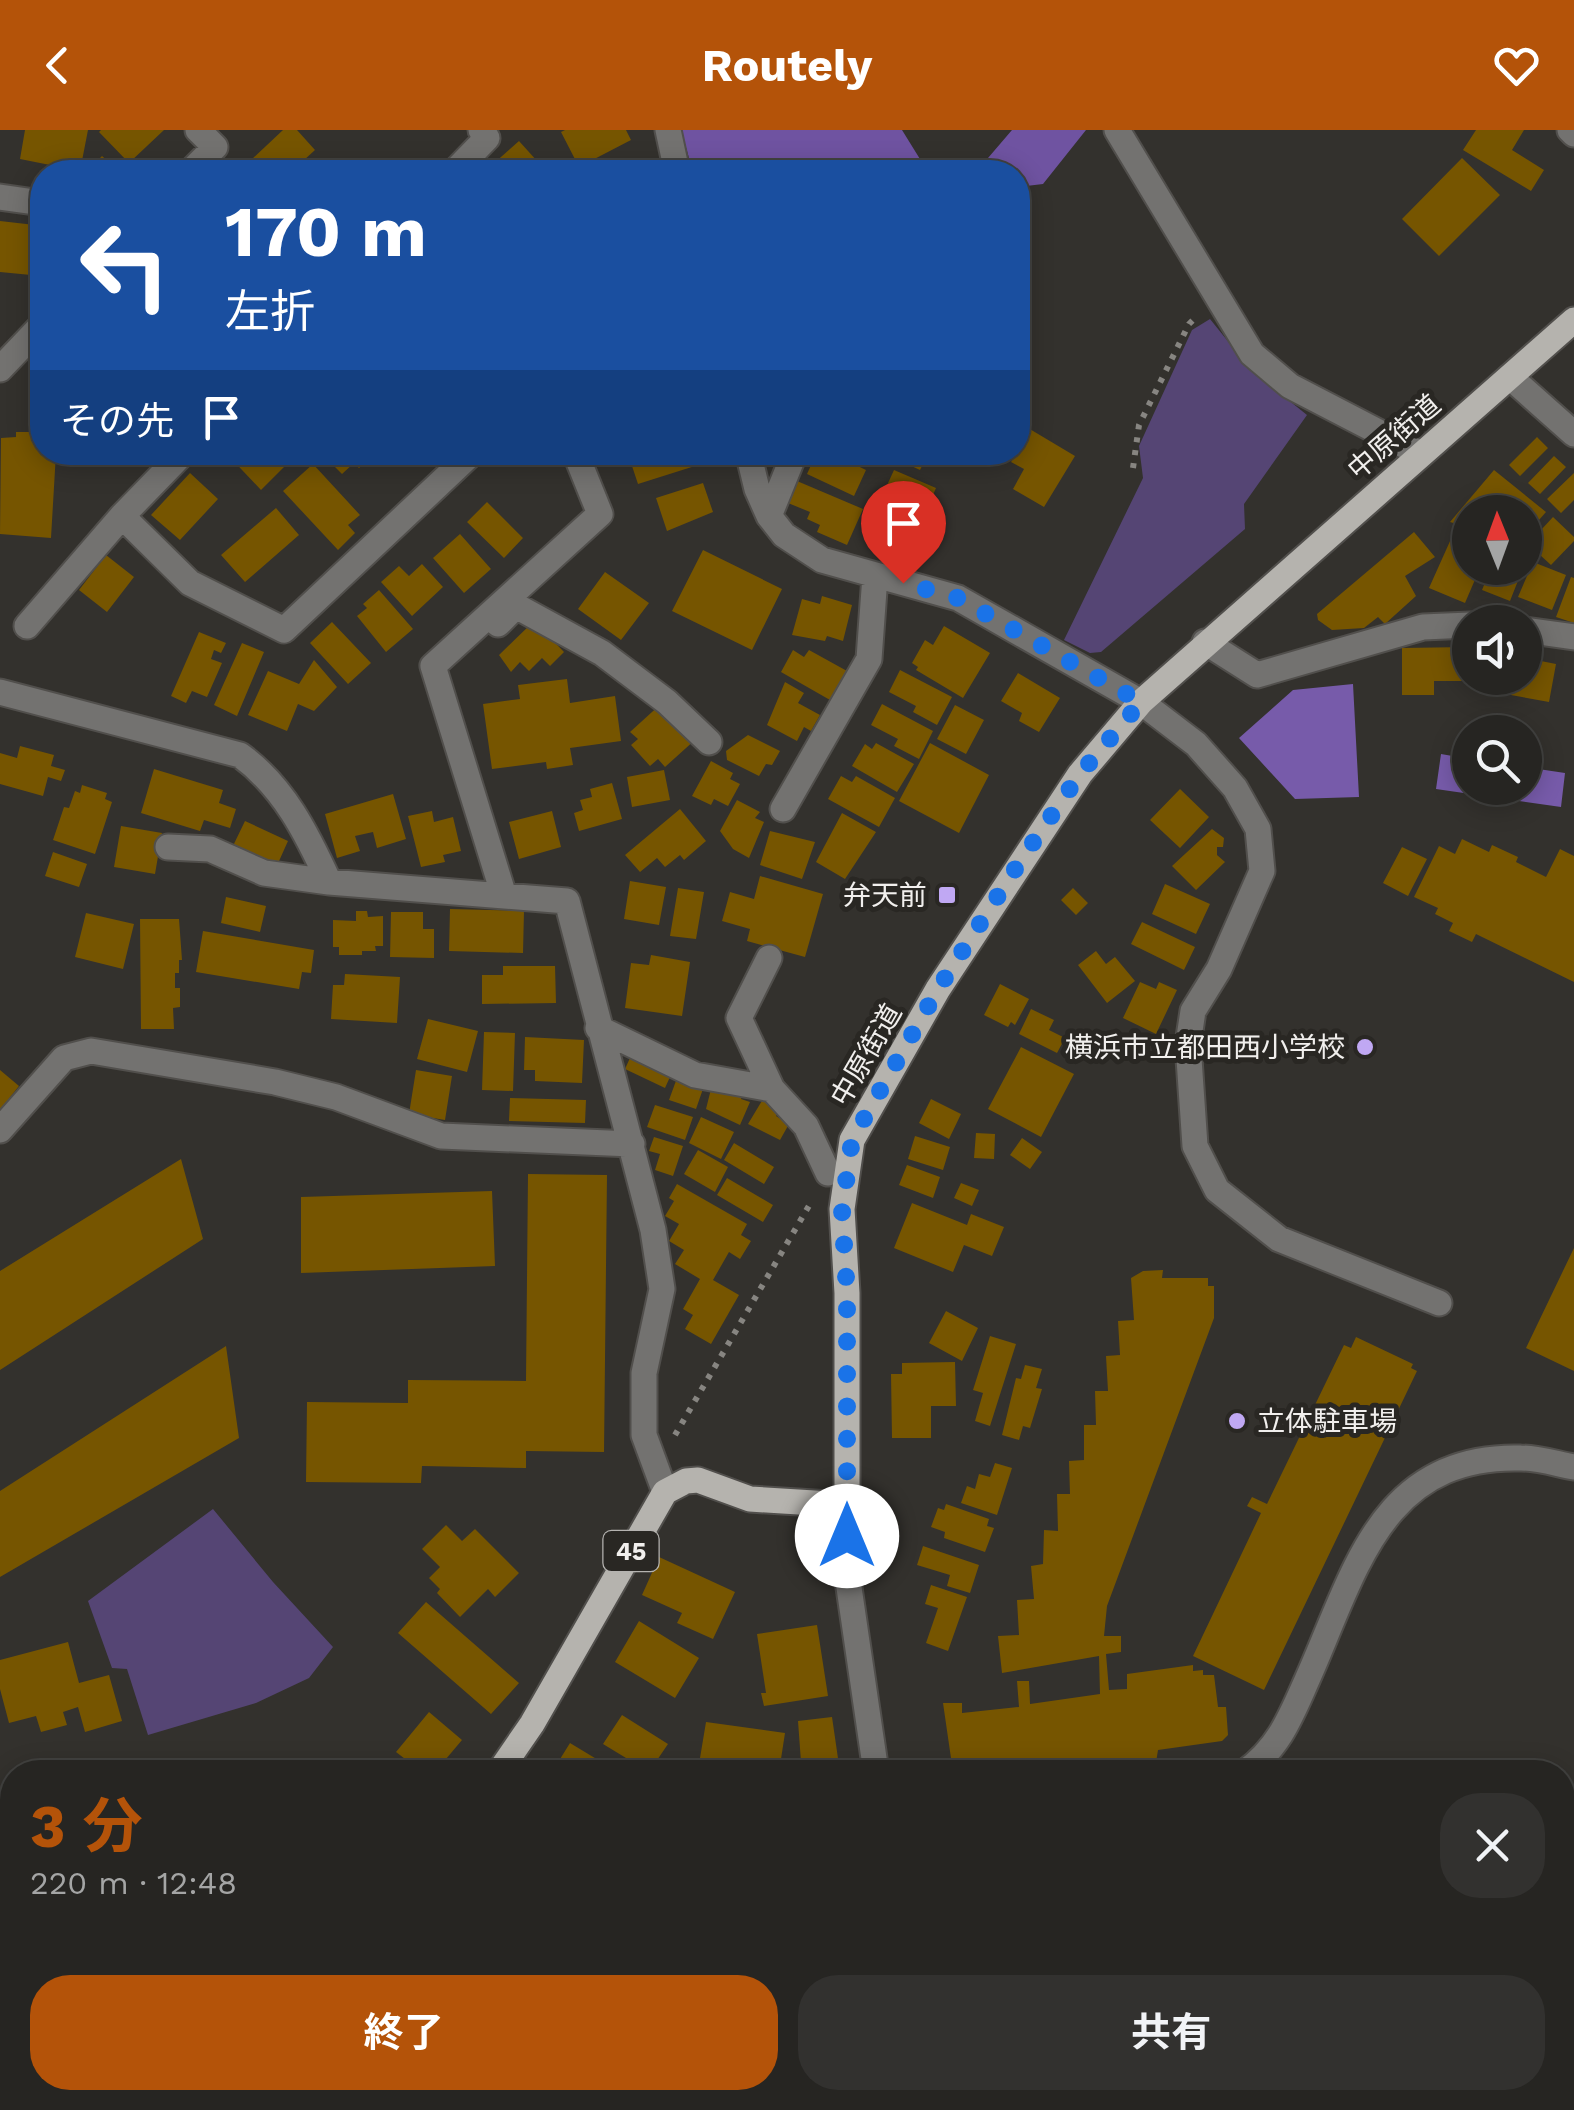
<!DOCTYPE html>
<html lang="ja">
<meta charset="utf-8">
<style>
:root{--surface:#262522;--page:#32312f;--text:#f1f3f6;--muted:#a4a5a5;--line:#424240;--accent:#b45309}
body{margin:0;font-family:"Work Sans","Noto Sans JP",sans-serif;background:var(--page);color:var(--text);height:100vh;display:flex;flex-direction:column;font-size:38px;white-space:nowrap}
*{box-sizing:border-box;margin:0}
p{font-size:32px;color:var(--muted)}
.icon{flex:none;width:55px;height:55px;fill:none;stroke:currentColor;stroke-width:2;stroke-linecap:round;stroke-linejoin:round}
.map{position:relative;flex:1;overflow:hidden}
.sheet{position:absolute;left:0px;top:1630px;width:1575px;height:350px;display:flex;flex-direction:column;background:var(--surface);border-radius:40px 40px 0 0;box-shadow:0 5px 25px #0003,0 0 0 2px var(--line)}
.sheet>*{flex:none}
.guide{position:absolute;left:30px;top:30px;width:1000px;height:305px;border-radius:40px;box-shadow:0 5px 25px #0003,0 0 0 2px var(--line);background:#1a4fa0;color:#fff;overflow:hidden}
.needle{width:65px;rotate:359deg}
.controls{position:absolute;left:1452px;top:365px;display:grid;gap:20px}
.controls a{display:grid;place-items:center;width:90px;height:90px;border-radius:50%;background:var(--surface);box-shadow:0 5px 25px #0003,0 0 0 2px var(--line);font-size:50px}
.pin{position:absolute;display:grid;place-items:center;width:85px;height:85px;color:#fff;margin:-102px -42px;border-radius:50% 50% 50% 0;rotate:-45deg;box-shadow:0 0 10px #0007}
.pin .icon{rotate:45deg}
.me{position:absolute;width:110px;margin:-55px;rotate:0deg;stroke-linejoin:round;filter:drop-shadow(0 0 8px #0008)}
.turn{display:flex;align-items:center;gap:35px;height:210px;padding:0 30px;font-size:45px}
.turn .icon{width:130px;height:130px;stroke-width:2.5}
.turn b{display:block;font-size:70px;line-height:85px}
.then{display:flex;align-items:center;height:95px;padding:0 30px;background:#0003;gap:20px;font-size:38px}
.round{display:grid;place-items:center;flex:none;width:105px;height:105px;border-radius:40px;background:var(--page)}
.head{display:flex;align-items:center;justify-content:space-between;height:170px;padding:0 30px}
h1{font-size:60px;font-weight:700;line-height:75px;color:var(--accent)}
.button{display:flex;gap:20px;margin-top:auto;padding:20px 30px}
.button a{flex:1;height:115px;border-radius:40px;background:var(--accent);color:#fff;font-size:40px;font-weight:700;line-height:115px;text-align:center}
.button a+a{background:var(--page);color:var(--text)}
header{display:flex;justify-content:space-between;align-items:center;height:130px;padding:0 30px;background:var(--accent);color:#fff;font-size:45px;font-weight:700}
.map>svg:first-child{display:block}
</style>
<header><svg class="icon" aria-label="back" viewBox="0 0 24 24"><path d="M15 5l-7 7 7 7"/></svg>Routely<svg class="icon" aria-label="heart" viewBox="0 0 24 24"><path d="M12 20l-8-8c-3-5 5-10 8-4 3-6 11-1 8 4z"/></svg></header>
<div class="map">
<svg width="1574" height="1980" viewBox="0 0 1574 1980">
<rect width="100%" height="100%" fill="#33312d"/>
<path fill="#554574" d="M1210 189 1251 240 1307 285 1244 374 1245 399 1101 522 1090 523 1064 510 1143 348 1139 316 1192 200Z
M213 1379 273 1452 333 1517 309 1548 256 1573 148 1605 127 1539 112 1538 88 1471Z"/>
<path fill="#6f53a1" d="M681 0H902L928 42H693Z
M1012 0H1086L1043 54 1018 57V42H976Z"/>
<path fill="#775baa" d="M1353 554 1359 667 1295 669 1239 608 1293 560Z
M1441 624 1470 629V658H1525V637L1565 643 1561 677 1436 659Z"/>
<path fill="#765500" d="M25 0H88L80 41 20 29Z
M101 0H164L129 33 99 2Z
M283 0H297L315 20 291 42H265L252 29Z
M565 0H626L631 10 579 37 561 2Z
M1476 0H1524L1512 20 1544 40 1531 61 1463 20Z
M519 11 547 42H484Z
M102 26 120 42H86Z
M1462 28 1500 65 1439 126 1402 89Z
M0 91 35 95 31 145 0 142Z
M1018 292 1075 326 1044 377 1013 359 1024 339 1011 332 1018 320Z
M16 302H31V311H42V322L56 323 51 408 0 404 1 308 16 307Z
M1537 307 1548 318 1520 346 1509 335Z
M225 322H287L293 328 261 360Z
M320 322H376L359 338 354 333 342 344Z
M690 322 695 336 638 354 628 324Z
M817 322H829L866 340 854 366 807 344Z
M894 322H929L920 340 892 327Z
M1554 326 1566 337 1540 364 1528 353Z
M313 334 360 385 348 395 355 403 338 420 283 361Z
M894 340 936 358 927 379 919 376 913 391 878 375Z
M1494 340 1546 382 1525 406V382H1470V398L1450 392Z
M190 343 218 369 180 410 151 385Z
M1574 343V370L1561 383 1547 369Z
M797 351 863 379 847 415 817 402 820 395 807 389 810 382 788 373Z
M703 353 713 382 667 401 656 368Z
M487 372 523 408 504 428 467 392Z
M276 378 299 405 245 452 221 425Z
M1553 387 1574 407V411L1551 435 1528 414Z
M1455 400 1470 406V438H1480L1465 473 1429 458Z
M1414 402 1435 427 1405 446 1416 466 1385 494 1378 487 1364 498 1332 500 1318 490 1317 484Z
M460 404 491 439 464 463 433 428Z
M703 420 782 459 752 520 672 481Z
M106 425 134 447 107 482 79 460Z
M1533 432 1566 445 1552 480 1518 467Z
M422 434 443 457 412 486 381 452 399 436 409 446Z
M1491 438H1523L1510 471 1482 460Z
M605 442 649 473 621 510 578 479Z
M1571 447 1574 448V493L1556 487Z
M379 460 413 499 386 522 357 486 367 478 363 474Z
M822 466 852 475 843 511 827 506 825 511 792 505 802 469 820 474Z
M534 491 564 522 550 536 542 528 529 541 520 532 511 542 499 525Z
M332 492 371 533 348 554 310 513Z
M944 496 990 523 963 568 916 540 918 537 912 533 925 510 933 515Z
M199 502 226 513 221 523 214 520 211 529 222 533 207 567 192 561 186 573 171 566Z
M242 513 264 522 237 586 214 575Z
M1525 516 1543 519 1541 531 1556 534 1549 572 1489 561 1492 548H1525Z
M1467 517V551H1434V565H1402V518Z
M793 520 804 527 809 520 847 541 830 570 781 542Z
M314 530 337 557 314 581 298 574 287 601 248 585 268 541 299 554Z
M900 540 952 567 937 595 913 582 916 576 889 562Z
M1018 543 1060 568 1039 602 1019 591 1022 583 1001 571Z
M567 549 570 573 615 566 621 611 570 618 573 635 547 639 546 632 492 639 483 574 520 569 518 555Z
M785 552 804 563 798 573 820 585 811 601 804 597 797 611 767 595Z
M663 572 696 609 665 637 658 629 650 636 631 615 638 609 630 602Z
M882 574 933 601 919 629 894 616 898 609 871 595Z
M955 575 984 590 966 624 937 609Z
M748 605 780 621 772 635 766 634 759 646 727 630 726 621Z
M876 613 914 634 897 662 852 636 865 614 872 619Z
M930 613 989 645 959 703 899 671Z
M20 616 54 625 51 636 65 640 61 651 48 647 43 666 0 654V623L17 628Z
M711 631 733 643 730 649 740 654 728 676 714 669 711 675 692 666Z
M154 639 223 660 219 673 236 679 230 698 204 690 200 701 141 683Z
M664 640 670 670 632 677 627 647Z
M841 646 852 652 856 646 895 668 879 697 828 669Z
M612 653 622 689 579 701 574 683 583 680 580 670 592 667 590 659Z
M82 655 107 663 105 669 112 672 95 724 53 710 64 677 69 678 75 661 80 663Z
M1180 659 1209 687 1180 718 1150 690Z
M393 664 406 709 377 718 373 702 355 706 360 721 337 728 325 684Z
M737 670 760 682 755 688 764 692 749 728 733 719 720 701Z
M680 679 706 711 684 730 680 725 665 737 657 728 640 742 625 725Z
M432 681 434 692 453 687 461 721 443 725 445 732 421 737 408 686Z
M552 681 561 717 519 729 509 692Z
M842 683 876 702 845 749 816 732Z
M245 691 288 711 275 740 231 720Z
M121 696 162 703 155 744 114 737Z
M1212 699 1224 708 1223 717H1217V725L1225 732 1196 760 1172 736Z
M770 701 815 712 802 749 760 735Z
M1462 709 1489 722 1492 715 1518 727 1516 732 1546 747 1560 719 1574 726V852L1476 804 1472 812 1449 801 1453 793 1435 784 1438 778 1414 767 1439 716 1455 724Z
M1402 717 1427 729 1408 766 1383 753Z
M53 722 87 734 79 757 45 746Z
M760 746 823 764 805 827 747 811 750 799 722 791 730 762 754 769Z
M630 751 666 757 659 795 624 789Z
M1165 754 1210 774 1196 804 1152 784Z
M678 758 704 762 696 809 670 806Z
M1073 758 1088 773 1076 785 1061 770Z
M226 767 266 776 260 802 221 793Z
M450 779 524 781 523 823 449 821Z
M356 781H367L368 787 383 786V816H375L376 821H362V825H339V817H333V790L356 791Z
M391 782H423V799H434V828L390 827Z
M86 783 134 794 123 839 75 827Z
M140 789H179L182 830H179V843H175V858H180V877L173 878 174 899H141Z
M1142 792 1195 817 1184 840 1131 814Z
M203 801 314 820 311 843 302 842 299 859 196 842Z
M1096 821 1106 834 1115 827 1135 851 1107 873 1078 835Z
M651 825 690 832 682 886 625 878 631 833 649 835Z
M503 836H555L556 873 482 874V845H503Z
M345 844 400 847 397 893 331 889 333 855H344Z
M1140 852 1156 859 1159 852 1177 860 1156 904 1123 888Z
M1000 854 1029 869 1015 895 1011 892 1008 897 984 885Z
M1031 879 1054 890 1049 900 1065 908 1057 923 1019 904Z
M428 889 478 901 467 942 417 929Z
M484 902 515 903 513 961 482 960Z
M525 907 584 910 582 953 535 951V940H524Z
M1021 917 1074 944 1041 1007 988 979Z
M634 919 674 938 665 958 625 939Z
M0 940 19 956 0 980Z
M416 940 452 946 445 990 409 984Z
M677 948 704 956 696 979 669 970Z
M711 959 742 965 741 969 750 972 740 995 706 979Z
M510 968 586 970 585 993 509 991Z
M763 969 780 980 776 986 789 994 780 1010 748 994Z
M931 969 961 984 949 1009 919 993Z
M655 975 693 987 685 1010 647 997Z
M701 987 734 1002 721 1029 689 1013Z
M976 1003 995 1004 994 1029 974 1028Z
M915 1006 950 1017 943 1040 908 1029Z
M654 1007 683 1016 673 1046 655 1040 660 1024 649 1021Z
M1022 1008 1042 1022 1030 1039 1010 1025Z
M734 1013 774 1037 764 1054 724 1030Z
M698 1020 728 1037 715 1062 684 1044Z
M181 1029 203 1109 0 1240V1141Z
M907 1035 940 1047 933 1068 899 1055Z
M528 1044 607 1045 604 1322 526 1321V1338L422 1336 421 1353 306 1352 307 1272 408 1273V1250L526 1251Z
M727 1048 773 1075 763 1092 717 1065Z
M961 1053 979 1060 972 1076 954 1068Z
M677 1054 747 1094 741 1105 751 1111 740 1129 729 1122 713 1150 739 1165 711 1214 685 1199 693 1185 683 1179 700 1149 675 1134 684 1120 669 1111 679 1094 665 1086 674 1071 669 1068Z
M492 1061 495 1136 301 1143V1067Z
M912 1073 967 1095 971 1084 1004 1097 992 1126 964 1115 953 1142 894 1118Z
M1574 1118V1241L1526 1218Z
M1163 1140 1162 1148H1208V1156H1214V1188L1107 1476 1104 1506H1121V1522L1106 1524 1109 1560 1127 1559V1544L1193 1535V1541L1203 1540V1545H1214L1218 1577H1226L1228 1605 1222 1611 1158 1620 1155 1639 1124 1642H953L943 1573H962V1583L1019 1577 1017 1551H1029L1030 1574 1100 1564 1099 1526 1002 1543 998 1506 1019 1505 1017 1470 1034 1469 1031 1436 1043 1434 1044 1400 1058 1401 1057 1364H1070L1069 1331 1084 1330V1295H1096L1095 1261H1108L1106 1226 1120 1225 1118 1191 1134 1190 1131 1148 1143 1141Z
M946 1181 978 1198 962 1231 929 1213Z
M990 1206 1016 1214 990 1296 975 1291 983 1263 973 1260Z
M1356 1207 1413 1234 1411 1238 1417 1241 1264 1560 1193 1526 1261 1383 1247 1376 1252 1367 1267 1374 1344 1215 1351 1218Z
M226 1216 239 1308 0 1447V1361Z
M955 1232 956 1276H931V1308H892L891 1244H902V1233Z
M1025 1235 1042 1239 1036 1258 1042 1259 1030 1298 1023 1296 1019 1310 1002 1305 1016 1248 1021 1249Z
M995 1333 1012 1338 997 1385 961 1373 967 1356 975 1359 979 1344 990 1347Z
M946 1374 989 1389 987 1396 994 1398 985 1422 944 1408 945 1402 931 1397 938 1378 944 1380Z
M446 1395 462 1411 475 1399 519 1443 495 1467 488 1459 460 1487 437 1463 440 1459 429 1448 440 1437 422 1419Z
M923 1416 979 1435 970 1463 947 1456 950 1445 917 1435Z
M659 1427 735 1462 713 1509 677 1493 682 1483 642 1465Z
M931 1455 967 1467 948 1521 926 1513 938 1478 925 1474Z
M426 1472 519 1553 491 1584 398 1503Z
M639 1491 699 1528 675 1568 615 1532Z
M817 1495 828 1566 764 1576 761 1563H766L757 1504Z
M68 1512 79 1553 109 1545 122 1591 85 1602 78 1577 63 1582 67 1595 41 1602 36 1586 9 1593 0 1559V1530Z
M429 1582 462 1610 446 1629 457 1638 453 1642H422L396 1622Z
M622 1585 668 1614 649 1642 603 1614Z
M832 1587 840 1642H795V1632H801L798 1591Z
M706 1592 785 1603 779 1642 699 1634Z
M570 1613 618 1642H552Z
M4 1932 12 1942V1968H17L6 1976 0 1969V1935Z
M121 1968H169L156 1980H133Z
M638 1968H724L725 1977 639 1980Z
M1277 1968 1279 1980H1188V1977Z
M1453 1968H1460L1471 1980H1432L1444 1969 1449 1971Z"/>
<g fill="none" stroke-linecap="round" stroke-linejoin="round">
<g stroke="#514f4c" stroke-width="29">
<path id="minor" d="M668 0 677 42
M1117 0 1252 224 1290 256 1419 323
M1570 0 1574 4
M190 42 215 17 198 0
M454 42 487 8 481 0
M0 67 42 73
M0 239 42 195
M1510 247 1574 304
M184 322 122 386 190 453 284 500 473 322
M748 322 757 359 769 386 784 405 822 430 958 468 1141 572 1196 614 1235 658 1258 699 1262 741 1219 839 1193 881 1188 914 1195 1016 1217 1060 1279 1109 1439 1173
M769 386 795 322
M498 494 516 476 602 523 667 572 709 612
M27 496 122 386
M1525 500 1574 507
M1205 512 1257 545 1423 497 1470 495
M0 562 240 625C284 657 307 704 329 752
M783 679 869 529 875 446
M168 717 210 719 264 743 329 752 567 771 653 1100 662 1159 644 1243V1305L665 1362
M504 766 433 536 600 384 575 322
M769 828 739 888 772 959 806 996 828 1043
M598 898 695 945 772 959
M0 1000 64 928 91 921 275 952 336 967 441 1006 632 1014
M847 1375 846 1437 876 1642
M1245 1642C1279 1618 1291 1586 1307 1550 1355 1443 1380 1324 1521 1328 1539 1328 1557 1334 1574 1337
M1 1693 12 1707
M1562 1703 1574 1707
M1562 1813 1574 1802
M232 1968 245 1980
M597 1968 599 1980
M928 1968 931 1980
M442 1980 450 1968
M507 1980 511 1968
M1387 1980 1400 1968"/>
</g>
<g stroke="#514f4c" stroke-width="29">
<path id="major" d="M499 1642 532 1594 665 1362 686 1351 698 1350 750 1369 847 1375V1163L842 1079 852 1010 938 859 1080 644 1141 572 1574 190
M265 1980 274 1968"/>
</g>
<path stroke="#878581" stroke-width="6" stroke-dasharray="5 8" stroke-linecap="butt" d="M1133 338 1139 295 1189 194 1198 185
M675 1305 810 1074"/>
<use href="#minor" stroke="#737270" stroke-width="25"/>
<use href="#major" stroke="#b5b3ae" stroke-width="25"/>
</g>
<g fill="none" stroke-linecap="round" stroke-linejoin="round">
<path stroke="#1a73e8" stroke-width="18" stroke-dasharray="0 32.4" d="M847 1406V1163L842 1080 852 1010 938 859 1021 730 1080 644 1141 572 958 468 903 453"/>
</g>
<g fill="#c0a8f3" stroke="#292723" stroke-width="4">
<rect x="937" y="755" width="20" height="20" rx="5"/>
<circle cx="1365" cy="917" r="10"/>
<circle cx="1237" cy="1291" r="10"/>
</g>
<g text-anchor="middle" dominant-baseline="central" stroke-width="10" stroke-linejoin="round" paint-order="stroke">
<rect fill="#292723" stroke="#b5b3b0" stroke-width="2.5" x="603.5" y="1401" width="55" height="40" rx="8"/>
<g font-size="25" font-weight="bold" fill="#f1efed">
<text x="631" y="1421">45</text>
</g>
<g font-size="28" fill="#f1efed" stroke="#292723">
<text transform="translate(1394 307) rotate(-41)">中原街道</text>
<text transform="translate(866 925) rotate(-60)">中原街道</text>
</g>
<g font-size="28" fill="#f1efed" stroke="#292723" text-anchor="end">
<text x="927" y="765">弁天前</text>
<text x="1345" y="917">横浜市立都田西小学校</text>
<text x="1257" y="1291" text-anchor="start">立体駐車場</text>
</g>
</g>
</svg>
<div class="controls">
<a><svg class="needle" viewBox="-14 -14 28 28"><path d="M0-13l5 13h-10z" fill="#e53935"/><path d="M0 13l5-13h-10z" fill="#a4a5a5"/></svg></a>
<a><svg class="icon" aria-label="sound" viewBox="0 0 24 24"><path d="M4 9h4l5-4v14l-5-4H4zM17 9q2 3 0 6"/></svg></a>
<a><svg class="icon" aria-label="search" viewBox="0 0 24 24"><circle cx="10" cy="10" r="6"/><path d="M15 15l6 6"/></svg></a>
</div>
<div class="pin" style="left:903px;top:453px;background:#d93025"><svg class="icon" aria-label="arrive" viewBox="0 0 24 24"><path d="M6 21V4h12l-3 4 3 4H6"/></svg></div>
<svg class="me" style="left:847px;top:1406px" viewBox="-20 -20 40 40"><circle r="19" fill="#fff"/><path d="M0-13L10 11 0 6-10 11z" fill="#1a73e8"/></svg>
<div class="guide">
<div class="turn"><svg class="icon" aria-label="left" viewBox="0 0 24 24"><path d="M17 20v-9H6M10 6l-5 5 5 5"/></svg><div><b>170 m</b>左折</div></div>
<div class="then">その先<svg class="icon" aria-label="arrive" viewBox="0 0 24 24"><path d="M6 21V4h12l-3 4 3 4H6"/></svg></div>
</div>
<section class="sheet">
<div class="head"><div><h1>3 分</h1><p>220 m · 12:48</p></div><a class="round"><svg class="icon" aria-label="close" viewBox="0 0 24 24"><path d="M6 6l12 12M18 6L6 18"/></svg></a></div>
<div class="button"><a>終了</a><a>共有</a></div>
</section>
</div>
